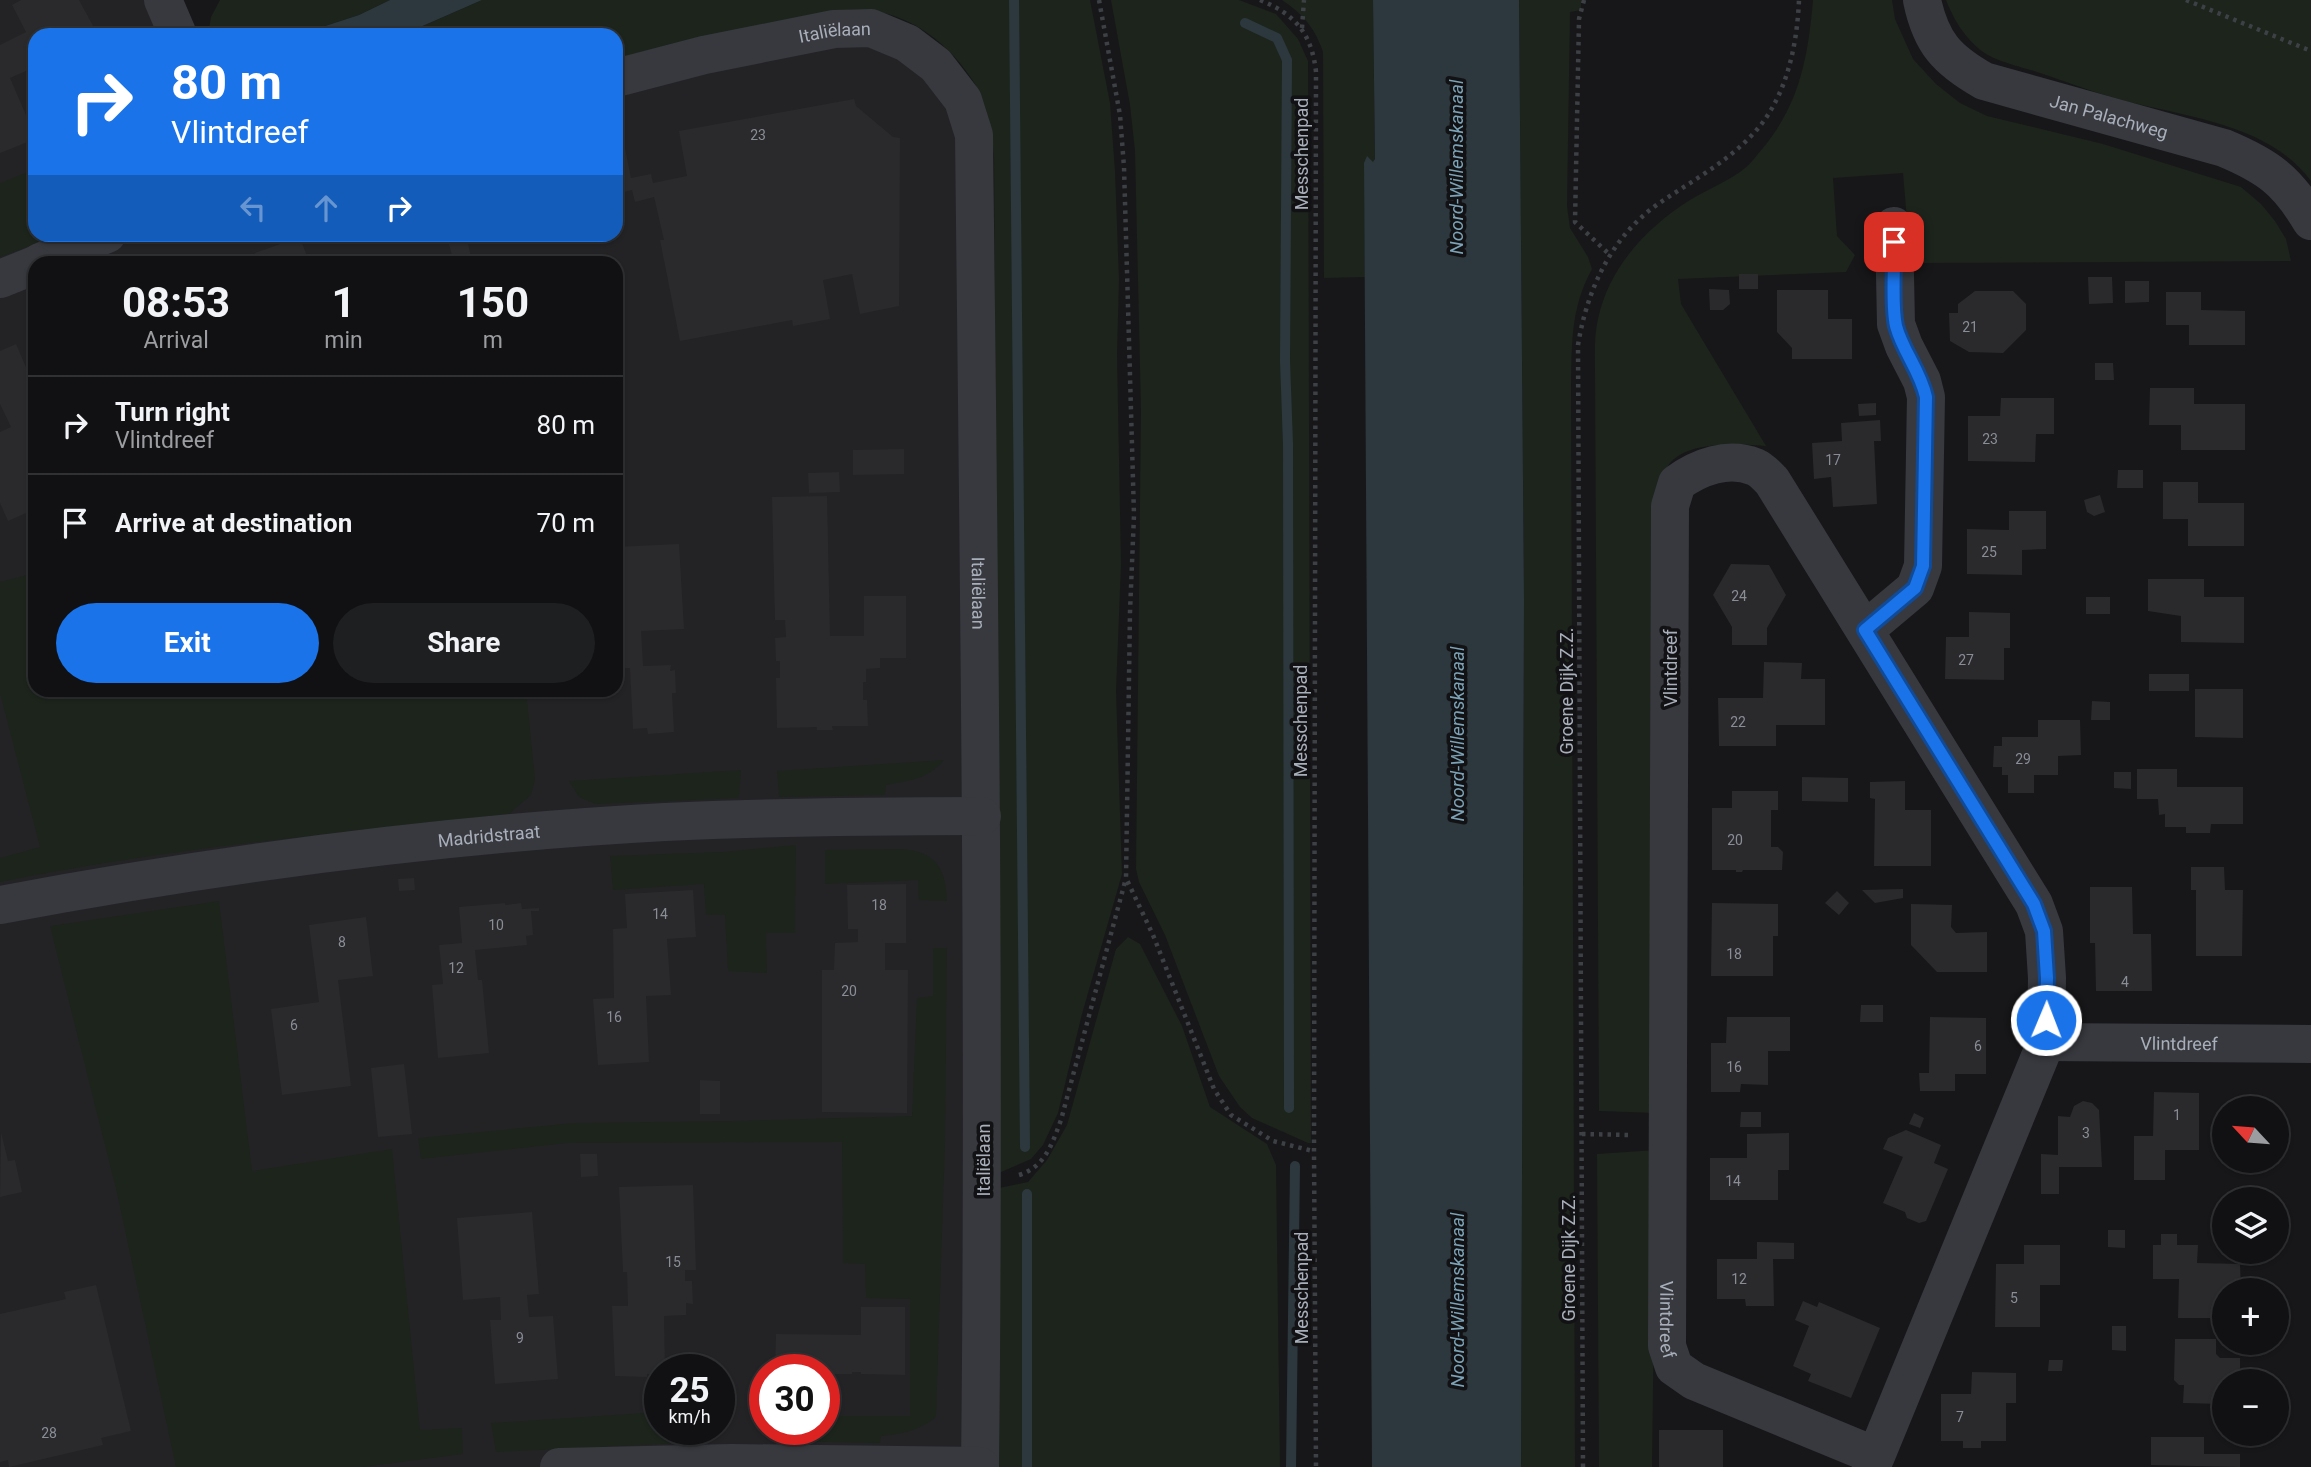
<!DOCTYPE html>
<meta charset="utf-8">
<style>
:root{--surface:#111113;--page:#1e1f21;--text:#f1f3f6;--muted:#9c9da0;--line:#303133;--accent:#1a73e8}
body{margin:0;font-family:Roboto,sans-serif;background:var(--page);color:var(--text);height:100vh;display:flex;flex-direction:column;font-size:26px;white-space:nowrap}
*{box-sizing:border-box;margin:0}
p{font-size:23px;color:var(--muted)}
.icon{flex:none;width:38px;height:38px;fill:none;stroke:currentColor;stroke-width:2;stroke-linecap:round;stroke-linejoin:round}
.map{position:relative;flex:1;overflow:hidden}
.side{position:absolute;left:28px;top:256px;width:595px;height:441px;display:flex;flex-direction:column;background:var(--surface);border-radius:21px;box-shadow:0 2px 5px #0004,0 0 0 2px var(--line)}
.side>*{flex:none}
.banner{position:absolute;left:28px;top:28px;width:595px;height:214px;border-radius:21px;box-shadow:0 2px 5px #0004,0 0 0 2px var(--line);background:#1a73e8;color:#fff;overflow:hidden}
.needle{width:46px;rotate:296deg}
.tools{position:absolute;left:2212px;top:1096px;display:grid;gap:14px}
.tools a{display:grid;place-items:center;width:77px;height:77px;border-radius:50%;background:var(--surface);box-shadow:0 2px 5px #0004,0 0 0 2px var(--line);font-size:35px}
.speed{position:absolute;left:644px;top:1354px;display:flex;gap:14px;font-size:35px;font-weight:700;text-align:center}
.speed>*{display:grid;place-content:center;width:91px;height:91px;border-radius:50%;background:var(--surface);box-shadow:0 2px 5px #0004,0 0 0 2px var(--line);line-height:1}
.speed small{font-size:18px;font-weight:400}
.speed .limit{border:10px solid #d22;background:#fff;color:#111}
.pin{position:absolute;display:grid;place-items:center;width:60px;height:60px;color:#fff;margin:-30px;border-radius:14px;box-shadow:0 4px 10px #0006}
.me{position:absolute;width:77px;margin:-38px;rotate:1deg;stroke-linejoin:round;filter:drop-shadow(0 0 5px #0008)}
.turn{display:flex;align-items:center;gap:24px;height:147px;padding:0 28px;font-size:32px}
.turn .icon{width:91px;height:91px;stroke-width:2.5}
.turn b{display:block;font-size:49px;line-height:60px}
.lanes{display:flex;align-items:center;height:66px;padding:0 28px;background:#0003;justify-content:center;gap:35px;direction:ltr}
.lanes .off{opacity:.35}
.eta{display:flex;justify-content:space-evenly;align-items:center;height:119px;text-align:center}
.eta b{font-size:42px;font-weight:700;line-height:49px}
.button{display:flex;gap:14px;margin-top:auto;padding:14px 28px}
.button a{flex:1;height:80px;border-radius:42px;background:var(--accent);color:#fff;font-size:28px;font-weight:700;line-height:80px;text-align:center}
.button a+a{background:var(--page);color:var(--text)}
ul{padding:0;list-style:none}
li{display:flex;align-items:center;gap:21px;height:98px;padding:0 28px;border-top:2px solid var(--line)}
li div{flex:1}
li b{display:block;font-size:26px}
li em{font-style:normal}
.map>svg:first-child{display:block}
</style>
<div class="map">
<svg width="2311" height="1467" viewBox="0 0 2311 1467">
<rect width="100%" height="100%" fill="#171719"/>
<path fill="#232326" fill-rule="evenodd" d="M0 0H163L178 35H35V234H616V78L871 28 963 100 980 1467H0ZM35 262H616V690H35ZM660 1370H719V1430H660ZM765 1370H824V1430H765Z"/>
<path fill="#1c241c" d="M220 0H390L359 15 313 30 311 35H208L211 17Z
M482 0H1090L1110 103 1115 171 1119 280 1117 354 1121 564 1116 691 1122 874 1082 1014 1058 1113 1043 1145 1031 1159 999 1173 994 156C992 132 987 105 975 84 951 45 910 12 863 10 838 8 813 15 788 20 730 30 673 44 616 59V35H402Z
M1111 0H1239L1276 14 1298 39 1308 61 1311 1143H1308L1252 1118 1240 1107 1219 1076 1165 935 1139 882 1136 869 1141 410 1135 151 1130 105Z
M1282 0H1373L1375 159 1374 162 1364 163 1365 277 1324 278 1323 52C1315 28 1303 14 1282 0Z
M1519 0H1581V10L1570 12 1567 206 1570 228 1588 257 1592 269C1570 309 1572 345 1571 389L1575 1467H1521L1524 599Z
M1813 0H1892L1895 19 1913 59 1936 84 1960 103 1987 116 2103 144 2241 187 2261 204 2275 221 2286 239 2291 261 1918 263 1909 244 1903 173 1833 178 1837 236 1855 255 1846 272 1678 279 1681 304 1766 446C1740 444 1684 440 1668 466 1664 474 1661 483 1658 492L1656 1113 1599 1111 1595 372C1595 354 1594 336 1598 319 1609 267 1647 227 1690 200 1706 190 1731 180 1745 168 1752 163 1757 154 1763 148 1800 103 1808 57 1813 0Z
M1946 0H2311V181C2271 126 2190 117 2129 102 2098 94 2067 82 2037 72 2019 66 1992 61 1978 48 1963 35 1953 18 1946 0Z
M35 169V234L59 235 0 257V183Z
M35 573V690H526L535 779 531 795 509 814C339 833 168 848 0 882V858L40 847 0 693V582Z
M944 760C927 780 910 780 886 785L885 795 779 797 777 771Z
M741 770 739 798 596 804 579 797 569 781Z
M796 845 795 933H766L767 973 728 971 725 915H706L704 884 613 890 610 856 722 852Z
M902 849C936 852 946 868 947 901L919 900 918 880 825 884V850Z
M219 901 252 1171 392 1149 420 1430 462 1428 463 1454 363 1467H176L117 1193 50 926Z
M1128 937 1140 944 1182 1026 1210 1107 1267 1144 1276 1165 1280 1467H997L999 1188 1028 1182 1047 1160 1067 1125 1116 949Z
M933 948H947L945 1142 936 1417C918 1431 903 1434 881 1436L880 1443 778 1441 771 1438V1430H824V1416H910V1299L866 1298 865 1264 843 1263 842 1142 567 1143 421 1159 418 1138 574 1123 732 1121 912 1116 917 998 933 996Z
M1656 1150 1652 1467H1599L1597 1154Z
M660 1412V1430H683L682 1443 496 1452 491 1423Z"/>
<path fill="#2c383e" d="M390 0H482L402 35H311L313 30 359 15Z
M1373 0H1519L1524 599 1521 1467H1372L1364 163 1367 156 1373 162 1375 159Z"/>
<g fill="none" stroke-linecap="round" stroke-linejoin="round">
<path stroke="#2c383e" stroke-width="10" d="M1014 0 1025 1147
M1245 23 1277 38 1287 60 1285 361 1288 444 1289 1108
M1027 1467V1194
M1291 1467 1295 1166"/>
</g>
<path fill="#2a2a2d" d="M21 0H79L97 33 76 35 72 27 57 35H35V67L10 78 26 115 35 112V139L0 153V45L26 32 12 5Z
M854 99 856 106 893 137 900 138 899 306 860 314 852 274 823 280 830 319 793 326 792 320 680 341 660 240H664L654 197 635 202 632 190 616 194V145L624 143 631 178 651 174 653 183 687 176 679 131Z
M446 234H486V236L467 239 472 262H454Z
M300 237 309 262H258L255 253Z
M1739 274H1758V289H1739Z
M2088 277H2112L2113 303 2089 304Z
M2125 281H2149V302L2125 303Z
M1709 289 1729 290 1730 304 1723 310H1710Z
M1777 290H1828V319H1852V359H1792V348L1777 332Z
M1975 291H2013L2026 304V330L2003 353 1969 352 1950 341 1949 313H1958V304Z
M2166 292H2201V310L2245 311V345H2189V325H2166Z
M16 344 35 388V419L27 423 35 442V509L8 521 0 503V432L11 427 0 404V351Z
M2095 363H2113L2114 380H2095Z
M2150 388H2194V404H2245V450H2181V425H2149Z
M2001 398H2054V434H2036L2035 462 1968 461V416H2000Z
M1876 403V415L1859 416 1858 404Z
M1880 420 1881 441H1874L1877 504 1833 507 1831 477 1814 479 1812 443 1842 441 1841 423Z
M904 449V474L853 475V450Z
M2118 470H2143V488H2117Z
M839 472 840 492 809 493 808 473Z
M2163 482H2198V503H2244V546H2188V519H2163Z
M2100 495 2105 512 2094 516 2087 512 2084 500Z
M827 496 830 636H864V596H906V658H880V668L866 669V682H863V700H867L868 726H832L833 730H817V727L777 728 776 678H780V661H776L775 638 786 637 785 620H775L772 497Z
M2009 511H2046V549L2022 550V575L1967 574V529L2009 530Z
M679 544 684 629 641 631 643 666 671 665 670 671 675 670 676 693H672L674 732 648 734 647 728 633 729 630 668H617L616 547Z
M1731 564 1769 565 1786 595 1767 628V645H1732V627L1713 595Z
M2148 579H2204V597H2244V643L2181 642V616L2148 611Z
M2086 597H2110V614H2086Z
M1969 612 2010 613V648H2004V680L1945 679 1946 637H1969Z
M1764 662 1802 663 1801 679H1825V725H1776V746H1719L1718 698H1763Z
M2149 674H2189V691H2149Z
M2195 689H2243V738L2195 737Z
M2092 701 2110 702V720H2091Z
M2038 720H2080L2081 755 2058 756V775H2034V793H2008V775H2002V767H1993L1994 746H2002V737H2038Z
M2137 769H2177V787H2243V824H2211L2210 833H2186V827H2165V814L2159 815 2158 799H2137Z
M2114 772H2131V789L2114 788Z
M1802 777 1848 778V802L1802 801Z
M1905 781V810H1931V866H1874L1875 799 1870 798V782Z
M1732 791H1778V810H1771V847H1778L1783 852 1782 870H1743L1742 872H1736V870H1712V808H1732Z
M2191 867H2224L2225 890H2243L2242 956H2196V890H2191Z
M414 878 415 890 399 891 398 879Z
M906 884V943H885V970H908L907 1113 822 1112V970H834L835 943 858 942V929H848L847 885Z
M2090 887H2132L2133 934H2151L2152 991H2096L2095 943H2090Z
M1903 889V898L1875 903 1862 890Z
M693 890 696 937 667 939 671 995 646 996 649 1062 598 1065 593 999 614 998 613 929 627 928 625 894Z
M1837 891 1849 903 1839 915 1825 903Z
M505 903V905L521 903 522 909 539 908V911H531L533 935 526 936 527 945 475 950 478 980H482L489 1053 438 1058 432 985 443 984 439 945 462 943 459 907Z
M1712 903 1778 904V936H1773V976H1711Z
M1911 904 1952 905 1951 927 1956 933 1987 932V972H1937L1911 945Z
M366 917 373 976 338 980 351 1086 282 1095 271 1009 319 1002 309 925Z
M1861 1005H1883V1022H1860Z
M1727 1017H1790V1051H1768V1085L1741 1084 1740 1092H1711V1043H1726Z
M1930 1017 1986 1018V1074H1955V1091H1920L1919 1073H1929Z
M404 1064 412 1134 378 1137 371 1068Z
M700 1080 720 1081V1114H700Z
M2154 1092 2199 1093V1150H2165V1180H2134V1136H2153Z
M2083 1101 2092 1103 2099 1110 2102 1167H2059V1194H2041V1154L2058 1155V1116L2070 1117 2074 1106Z
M1741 1112H1761V1127H1740Z
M1914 1113 1924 1118 1920 1128 1909 1124Z
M1906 1130 1941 1145 1934 1163 1948 1169 1926 1221 1919 1223 1907 1218 1905 1212 1883 1203 1903 1157 1883 1149 1888 1138Z
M1 1132 8 1161 15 1160 22 1192 0 1197Z
M1789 1133V1170H1778V1200H1710V1158H1747V1134Z
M580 1154H597L598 1176 581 1177Z
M693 1185 696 1270H685V1281H692L693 1304 686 1303V1315L664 1316 665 1370H660V1374H647V1377L615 1376 612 1306H628L627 1272H623L619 1187Z
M532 1212 539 1294 527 1295 529 1317 553 1316 558 1379 495 1384 490 1320H501L500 1297 463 1300 457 1218Z
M2108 1230H2125V1248L2108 1247Z
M2161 1234H2177V1245H2198L2197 1263 2240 1264 2241 1290H2224V1301H2213V1318H2178L2179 1279H2153V1245H2161Z
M1757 1242 1794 1243V1259H1773L1774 1306H1746L1745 1299H1717V1259H1757Z
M2024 1245H2060V1285H2040V1327H1995L1996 1264H2024Z
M96 1285 131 1431 101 1438 103 1445 9 1467 8 1460 0 1462V1314L66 1299 64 1292Z
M1803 1301 1817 1307 1819 1302 1880 1328 1851 1398 1808 1381 1811 1374 1793 1366 1809 1326 1795 1320Z
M861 1307H905V1375L861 1374V1372H852V1374H824V1370H775L776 1334 861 1335Z
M2112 1326H2126V1351L2112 1350Z
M2175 1339H2216V1354L2220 1358H2240V1381H2224V1404L2183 1403 2184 1385H2179L2174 1380Z
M2049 1360H2063L2062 1371H2048Z
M1972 1372 2016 1373V1403H2006V1441H1981V1448H1963V1441H1941V1394H1971Z
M1659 1430H1723V1467H1659Z
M2151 1437H2204V1454H2240V1467L2151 1465Z"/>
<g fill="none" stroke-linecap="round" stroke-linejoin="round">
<path stroke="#3d4045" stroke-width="4.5" stroke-dasharray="3.5 5" stroke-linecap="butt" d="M1099 0 1120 115 1124 167 1134 515 1130 612 1126 878 1153 935 1214 1089 1231 1115 1273 1141 1313 1151
M1260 0C1295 14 1312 34 1316 72L1314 1151 1316 1467
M1584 0 1579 19 1575 222 1610 255
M2186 0 2311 51
M1302 28 1304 0
M1582 1134 1630 1135
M1019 1175C1045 1167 1052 1144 1061 1120L1126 878
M1583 1467 1578 345C1587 290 1611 237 1658 204 1690 182 1726 163 1753 134 1786 99 1797 47 1799 0"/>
<g stroke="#37393e" stroke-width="38">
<path d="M163 0 178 35"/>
<path id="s1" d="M1922 0C1931 43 1947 60 1984 81L2224 148C2267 166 2287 180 2311 221"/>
<path id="s2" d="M616 78 704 55 834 29 871 28 907 43 936 65 963 100 974 135C979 579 985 1023 980 1467"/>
<path d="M40 262 107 234"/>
<path d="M0 279 35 265"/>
<path d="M1865 630 1915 588 1923 566 1926 397 1922 381 1904 346 1896 324 1894 226"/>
<path id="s3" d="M0 905C219 864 442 834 665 822 771 817 877 816 982 816"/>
<path id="s4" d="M2046 1042 2311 1044"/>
<path d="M559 1467 732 1463 980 1466"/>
<path id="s5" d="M1871 1467 1876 1456 2046 1042 2047 978 2044 931 2034 904 1772 481C1767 476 1762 470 1755 467 1728 456 1699 467 1677 483L1670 506 1667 1346 1674 1367 1694 1381 1876 1456"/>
</g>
</g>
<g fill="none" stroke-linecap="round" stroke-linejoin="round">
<g stroke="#114b97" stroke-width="18">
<path id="route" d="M1894 242C1895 266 1891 303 1896 326 1903 352 1920 370 1926 397L1923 566 1915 588 1865 630 2034 904 2044 931 2047 978 2046 1020"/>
</g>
<use href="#route" stroke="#1a73e8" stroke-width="12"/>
</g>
<g text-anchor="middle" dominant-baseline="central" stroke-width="7" stroke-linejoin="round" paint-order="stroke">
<g font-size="14" fill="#888d96">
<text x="758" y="135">23</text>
<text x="1970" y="327">21</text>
<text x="1990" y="439">23</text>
<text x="1833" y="460">17</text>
<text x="1989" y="552">25</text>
<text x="1739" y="596">24</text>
<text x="1966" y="660">27</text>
<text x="1738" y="722">22</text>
<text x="2023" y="759">29</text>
<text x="1735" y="840">20</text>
<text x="879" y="905">18</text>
<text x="660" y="914">14</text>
<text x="496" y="925">10</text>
<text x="342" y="942">8</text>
<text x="1734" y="954">18</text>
<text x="456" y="968">12</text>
<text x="2125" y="982">4</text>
<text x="849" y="991">20</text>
<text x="614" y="1017">16</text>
<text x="294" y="1025">6</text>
<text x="1978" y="1046">6</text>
<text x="1734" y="1067">16</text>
<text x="2177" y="1115">1</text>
<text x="2086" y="1133">3</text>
<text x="1733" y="1181">14</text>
<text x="673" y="1262">15</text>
<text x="1739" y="1279">12</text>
<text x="2014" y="1298">5</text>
<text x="520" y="1338">9</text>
<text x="1960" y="1417">7</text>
<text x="49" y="1433">28</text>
</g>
<g font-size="18" fill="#a8afba" stroke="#121214">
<text stroke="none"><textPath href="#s2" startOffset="224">Italiëlaan</textPath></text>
<text stroke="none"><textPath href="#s1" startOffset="236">Jan Palachweg</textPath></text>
<text transform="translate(1301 154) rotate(-90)">Messchenpad</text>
<text stroke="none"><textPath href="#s2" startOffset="875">Italiëlaan</textPath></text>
<text transform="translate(1670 668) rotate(-90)">Vlintdreef</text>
<text transform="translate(1566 691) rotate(-90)">Groene Dijk Z.Z.</text>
<text transform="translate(1300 721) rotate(-90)">Messchenpad</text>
<text stroke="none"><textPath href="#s3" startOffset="494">Madridstraat</textPath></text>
<text stroke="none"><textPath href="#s4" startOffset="133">Vlintdreef</textPath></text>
<text transform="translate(983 1160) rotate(-90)">Italiëlaan</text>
<text transform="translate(1568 1258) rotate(-90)">Groene Dijk Z.Z.</text>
<text transform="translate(1301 1288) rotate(-90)">Messchenpad</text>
<text stroke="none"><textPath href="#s5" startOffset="2040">Vlintdreef</textPath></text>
</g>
<g font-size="19" font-style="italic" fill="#7ca3b7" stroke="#121214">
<text transform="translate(1456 167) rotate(-90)">Noord-Willemskanaal</text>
<text transform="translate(1457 734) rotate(-90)">Noord-Willemskanaal</text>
<text transform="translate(1457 1300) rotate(-90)">Noord-Willemskanaal</text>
</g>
</g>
</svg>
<div class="tools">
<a><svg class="needle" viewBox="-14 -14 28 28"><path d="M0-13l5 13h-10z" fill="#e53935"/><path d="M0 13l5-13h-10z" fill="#9c9da0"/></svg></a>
<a><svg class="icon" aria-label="layers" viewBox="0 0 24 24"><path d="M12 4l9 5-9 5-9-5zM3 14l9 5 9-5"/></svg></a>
<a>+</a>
<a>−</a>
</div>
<div class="speed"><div>25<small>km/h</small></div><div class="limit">30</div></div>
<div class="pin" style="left:1894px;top:242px;background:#d93025"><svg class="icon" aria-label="arrive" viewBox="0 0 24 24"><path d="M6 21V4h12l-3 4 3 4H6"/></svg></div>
<svg class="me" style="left:2046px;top:1020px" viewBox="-20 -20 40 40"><circle r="17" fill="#1a73e8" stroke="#fff" stroke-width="3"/><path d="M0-11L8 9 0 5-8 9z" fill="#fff"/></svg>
<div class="banner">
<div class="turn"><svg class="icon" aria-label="right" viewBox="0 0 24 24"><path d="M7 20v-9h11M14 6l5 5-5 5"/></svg><div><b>80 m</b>Vlintdreef</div></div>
<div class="lanes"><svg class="icon off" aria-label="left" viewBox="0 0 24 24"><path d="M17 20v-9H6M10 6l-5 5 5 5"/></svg><svg class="icon off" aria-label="ahead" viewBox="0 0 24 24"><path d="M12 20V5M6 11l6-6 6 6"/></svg><svg class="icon" aria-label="right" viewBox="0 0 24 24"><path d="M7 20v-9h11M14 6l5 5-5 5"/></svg></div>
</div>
<section class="side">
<div class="eta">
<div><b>08:53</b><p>Arrival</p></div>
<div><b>1</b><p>min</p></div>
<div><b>150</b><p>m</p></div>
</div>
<ul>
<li><svg class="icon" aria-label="right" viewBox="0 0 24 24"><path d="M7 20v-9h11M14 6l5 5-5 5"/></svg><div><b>Turn right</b><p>Vlintdreef</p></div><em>80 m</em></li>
<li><svg class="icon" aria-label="arrive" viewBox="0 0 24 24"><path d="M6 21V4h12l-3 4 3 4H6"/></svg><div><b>Arrive at destination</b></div><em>70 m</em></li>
</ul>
<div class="button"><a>Exit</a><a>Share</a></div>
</section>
</div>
